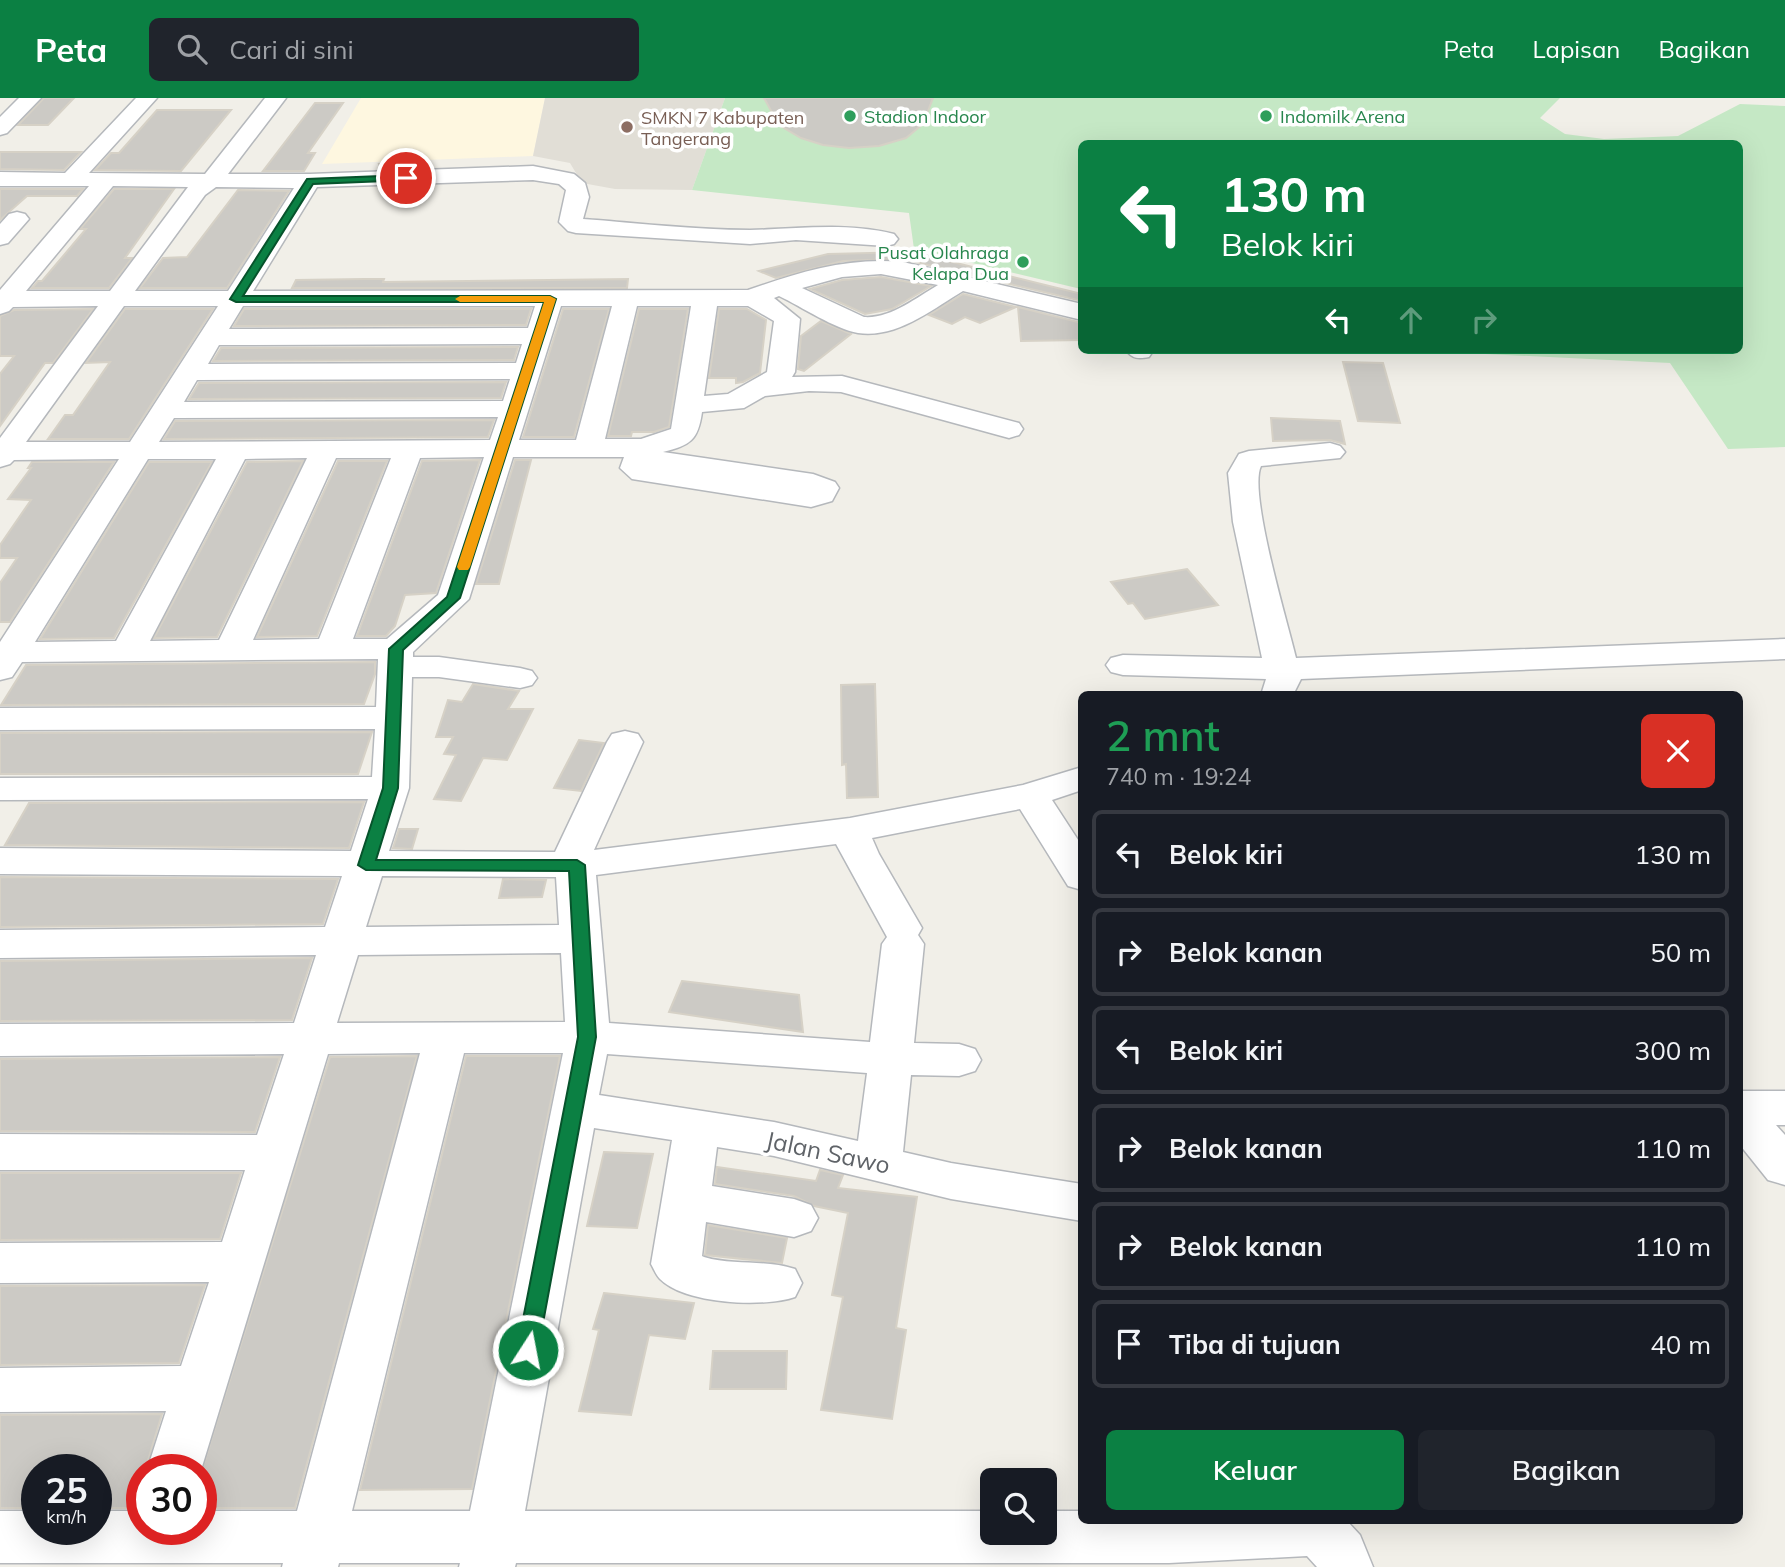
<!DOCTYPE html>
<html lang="id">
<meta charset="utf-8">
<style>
:root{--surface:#171b24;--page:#20242c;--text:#f1f3f6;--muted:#9ea1a6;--line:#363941;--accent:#0b8043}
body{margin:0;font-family:Mulish,sans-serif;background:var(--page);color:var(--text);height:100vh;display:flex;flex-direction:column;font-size:26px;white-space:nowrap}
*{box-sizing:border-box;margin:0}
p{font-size:23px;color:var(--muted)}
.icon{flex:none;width:38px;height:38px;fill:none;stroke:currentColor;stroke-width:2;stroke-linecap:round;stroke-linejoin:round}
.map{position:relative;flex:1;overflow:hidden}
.side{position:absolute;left:1078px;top:593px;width:665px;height:833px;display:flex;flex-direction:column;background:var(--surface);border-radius:10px;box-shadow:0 7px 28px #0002}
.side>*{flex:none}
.top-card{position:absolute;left:1078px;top:42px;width:665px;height:214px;border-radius:10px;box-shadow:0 7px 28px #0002;background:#0b8043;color:#fff;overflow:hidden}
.controls{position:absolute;left:980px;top:1370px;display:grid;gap:14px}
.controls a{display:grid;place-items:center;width:77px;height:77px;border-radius:10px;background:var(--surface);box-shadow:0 7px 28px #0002;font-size:35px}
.speed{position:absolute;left:21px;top:1356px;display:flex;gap:14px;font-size:35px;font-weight:700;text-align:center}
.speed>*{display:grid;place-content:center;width:91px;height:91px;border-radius:50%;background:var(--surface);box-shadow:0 7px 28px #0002;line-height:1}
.speed small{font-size:18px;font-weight:400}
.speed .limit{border:10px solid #d22;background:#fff;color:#111}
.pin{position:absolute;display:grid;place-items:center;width:60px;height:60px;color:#fff;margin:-30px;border:4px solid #fff;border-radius:50%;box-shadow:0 2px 7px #0007}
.me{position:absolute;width:77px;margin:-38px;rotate:11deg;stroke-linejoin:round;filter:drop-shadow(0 0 5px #0008)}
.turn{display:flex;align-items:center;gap:24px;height:147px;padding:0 28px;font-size:32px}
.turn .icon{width:91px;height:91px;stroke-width:2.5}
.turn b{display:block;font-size:49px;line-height:60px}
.lanes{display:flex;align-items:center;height:66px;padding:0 28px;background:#0003;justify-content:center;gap:35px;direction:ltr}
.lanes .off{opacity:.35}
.round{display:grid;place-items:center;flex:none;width:74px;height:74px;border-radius:10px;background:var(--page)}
.headline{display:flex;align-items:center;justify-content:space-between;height:119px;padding:0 28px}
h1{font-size:42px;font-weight:600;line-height:52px;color:#1e9e55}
.button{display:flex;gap:14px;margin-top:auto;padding:14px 28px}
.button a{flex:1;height:80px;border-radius:10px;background:var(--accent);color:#fff;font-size:28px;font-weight:600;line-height:80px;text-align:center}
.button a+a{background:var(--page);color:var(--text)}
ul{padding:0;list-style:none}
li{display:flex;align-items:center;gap:21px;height:88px;margin:0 14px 10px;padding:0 14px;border:4px solid var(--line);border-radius:10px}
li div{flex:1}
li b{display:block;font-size:26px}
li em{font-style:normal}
header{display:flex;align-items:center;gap:42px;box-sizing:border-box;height:98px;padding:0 35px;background:var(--accent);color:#fff}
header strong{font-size:33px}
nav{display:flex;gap:38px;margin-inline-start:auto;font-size:24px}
.search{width:490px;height:63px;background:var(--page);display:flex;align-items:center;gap:18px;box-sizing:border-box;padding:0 24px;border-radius:10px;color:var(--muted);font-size:26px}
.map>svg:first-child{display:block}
</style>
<header>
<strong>Peta</strong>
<div class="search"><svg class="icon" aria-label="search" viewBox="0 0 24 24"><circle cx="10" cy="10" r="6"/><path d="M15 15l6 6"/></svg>Cari di sini</div>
<nav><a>Peta</a><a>Lapisan</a><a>Bagikan</a></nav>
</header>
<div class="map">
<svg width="1785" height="1469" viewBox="0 0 1785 1469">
<rect width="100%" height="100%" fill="#f1efe8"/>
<path fill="#fef7e0" d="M361 0H545L533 58 322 66Z"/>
<path fill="#e1ded6" d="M545 0H725L692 92 615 91 582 85 570 65 533 58Z"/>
<path fill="#c5e8c5" d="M725 0H1560L1540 20 1565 36 1604 41 1678 38 1740 6 1785 8V349L1728 351 1670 265 1405 252H1740V46H1082L1081 191 914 151 909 115 692 92Z"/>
<path fill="#cccac5" stroke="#d6d1c6" stroke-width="2" d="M44 0H74L48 27H18Z
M764 0H933L923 26 906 40 879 48 849 50 823 47 801 40 779 27Z
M315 5H343L308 55H315L304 73H263Z
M157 12H231L181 73 95 72 111 55H119Z
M0 54H81L64 72 0 71Z
M426 64 425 69 381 71 379 66Z
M423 88 422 96 391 99 387 89Z
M0 91H83L77 98H27L0 122Z
M114 91H174L125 160H132L109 190H32L38 183H42L86 131H80Z
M238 92 289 93 227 190H140L163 160 187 159Z
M912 154 1082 196V203L903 161 843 163 776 180 759 173 828 156Z
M881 179 931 188 892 211 865 216 810 191 842 182Z
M364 181H384L383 184 628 181 627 190H292L296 182Z
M963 196 1016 209 980 225 965 219 952 226 929 217Z
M1018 209 1082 225V242L1021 243Z
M93 211 53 265H45L0 328V276L14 258H0V218L14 212Z
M125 211H213L129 341H48L65 317H73L110 264 86 265Z
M244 211H531L526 227 234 228Z
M563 211H609L574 339H523Z
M639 211H688L669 329 654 334H632L631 338H608Z
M719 211H747L766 222 760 275 743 284 736 285V280H709Z
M821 223 851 236 804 273 798 271 801 238Z
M518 249 514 262 213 263 221 250Z
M1343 264 1383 265 1400 325 1358 323Z
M506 284 501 300 189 301 199 285Z
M1271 320 1340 323 1345 346 1330 342 1273 343Z
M494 322 488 339 164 341 175 323Z
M480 362 436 495 405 497 395 528 386 538H357L422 363Z
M515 362H531L499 486H476Z
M303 363 217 539 154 540 247 364Z
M338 363H387L317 538 257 539Z
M32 364H114L10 524H0V485L17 460H0V447L31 402 8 401 31 370H28Z
M149 364H212L114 540 40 541Z
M1187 471 1218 507 1145 521 1133 505 1128 506 1111 484Z
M375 564V576L364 606 1 607 26 567Z
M473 586 519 593 508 611H533L507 662 483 660 461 703 434 701 456 657 444 656 453 639H436L448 602 462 604Z
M875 586 878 699 847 700 846 666 842 667 841 587Z
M372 634 358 676H0V635Z
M579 642 604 645 581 693 554 690Z
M364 704 349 750 5 747 29 705Z
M399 731H418L412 751 393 750Z
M0 779 338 781 323 826 0 829Z
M503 781 546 782 542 799 499 800Z
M312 860 292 922 0 923V863Z
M682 883 799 897 803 934 669 914Z
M417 958 295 1410H201V1375L330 959Z
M466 958H560L472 1391 360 1392Z
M280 959 255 1034 0 1033V961Z
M604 1054 653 1056 637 1130 587 1128Z
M717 1069 816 1083 820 1072 843 1077 838 1090 917 1099 896 1230 906 1232 892 1321 821 1312 843 1199 832 1197 848 1115 814 1108 794 1098 715 1086Z
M0 1075H241L220 1141 0 1142Z
M708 1127 787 1140 782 1165 705 1157Z
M205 1187 179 1265 0 1267V1188Z
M604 1195 694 1205 685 1241 649 1237 631 1317 579 1313 599 1232 593 1231Z
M713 1253H787L786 1291H710Z
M162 1316 145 1372H142V1383L133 1410H96V1372H37V1410H0V1317Z"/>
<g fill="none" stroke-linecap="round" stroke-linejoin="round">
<g stroke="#b5b8bc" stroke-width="3">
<path id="minor" d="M19 0H41L7 35 0 37V19Z
M136 0H157L89 75 205 76 265 0H286L228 76H310L533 68 574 76 585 85 589 99 583 121C638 125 695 132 750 132 799 131 846 124 894 136L898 141 894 146 886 148 796 142 750 146 576 135 568 133 559 124 566 92 559 86 533 82 317 89 253 193 748 192C800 174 847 159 903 164L1082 206V222L963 193C933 211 896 241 858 235 835 231 802 209 779 198L774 200 800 221 795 274 792 279 842 278 1019 325 1023 331 1019 337 1009 340 841 294 809 293 765 298 744 310 702 314C698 343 690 347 663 354L813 376 835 384 839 390 832 403 811 409 632 381 620 370 624 359H513L469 501 413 554V559H439L520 570 532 573 537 580 532 587 520 590 439 579H412L409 690 389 753 555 754 607 644 612 636 625 633 638 636 643 644 594 752 850 720 1023 687 1082 669V692L1052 702 1082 748V792L1068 788 1020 711 872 740 879 756 922 830 918 837 924 846 914 945 959 946 975 951 981 962 975 973 959 978 911 977 903 1054 951 1065 1082 1086V1123L951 1101 774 1058 717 1049 712 1088 794 1101 811 1107 818 1120 811 1133 794 1139 706 1124 702 1158 704 1159C734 1168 765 1161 795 1171L802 1185 795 1199C763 1210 685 1206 660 1181 656 1177 654 1171 651 1166L672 1042 594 1030 525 1413H992V1435H1045V1413H1082V1423H1347L1360 1437 1373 1469H1317L1307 1458 1169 1465H516L515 1469H459L460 1465H339L338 1469H282L283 1465H0V1413H37V1432H96V1413H142V1432H201V1413H297L420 955 328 956 201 1372H147L166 1313 0 1314V1270L181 1268 209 1184 0 1185V1145L222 1144 245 1072H0V1036L257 1037 284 956 0 958V926L294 925 316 857 0 860V832L325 829 342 778 0 776V750L351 753 368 701 0 702V680L372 679 375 631 0 632V610L376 609 378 561 22 564 12 579 0 582V544L119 361 14 362 10 366 0 369V340L98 208 13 209 9 213 0 216V192L89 88H0V74L65 75ZM113 88 188 89 110 193H26ZM216 89 294 90 228 193H135L205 97ZM881 176 938 187C916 200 890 221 864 219L802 190 842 179ZM124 208H218L130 344H26ZM243 208H535L528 230 229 231ZM561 208H612L576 342H519ZM637 208H691L671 331 641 341H605ZM717 208H748L774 223 767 274 728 296 704 298ZM522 246 516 265 208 266 219 247ZM510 281 503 303 184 304 197 282ZM498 319 490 342 159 344 174 320ZM484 359 438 497 387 541H353L420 360ZM307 360 219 542 150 543 245 361ZM336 360H391L319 541 253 542ZM148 361H216L116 543 35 544ZM836 746 887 839 882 846 870 944 609 925 596 777ZM382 778 556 779 559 827 366 829ZM561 855 565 924 337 925 358 857ZM464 955H563L470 1413H352ZM607 956 867 975 858 1043 774 1024 599 997Z
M17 114 25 116 29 121 8 145 0 147V126L9 116Z
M1126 252H1153V253L1149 259C1139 261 1132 261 1126 252Z
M1330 345 1340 348 1345 354 1340 360 1261 368C1248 394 1288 526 1296 560L1785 541V561L1301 581 1293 597H1261L1266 581 1123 577 1111 574 1106 567 1111 560 1123 557 1262 560 1233 424 1228 375 1239 356 1249 353Z
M1740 993H1785V1027H1776L1785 1037V1087L1768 1082 1740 1047Z"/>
</g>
<use href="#minor" fill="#fff" fill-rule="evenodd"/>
</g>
<path fill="#0b8043" stroke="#07532c" stroke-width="2" d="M406 77 411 80 410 82 313 86 243 198H550L556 201 460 500 403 552 398 690 376 762H577L585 767 596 939 538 1252 535 1258 528 1261 520 1258 517 1252 578 939 569 773 366 772 358 767 383 690 389 551 447 499 544 204H236L230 201 307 81Z"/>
<path fill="#f59e0b" d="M550 198 556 201 470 469 468 472H459L457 469 544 204H460L455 201 460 198Z"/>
<g fill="#2e9e5b" stroke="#fff" stroke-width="2.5">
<circle cx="850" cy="18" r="7"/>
<circle cx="1266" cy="18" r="7"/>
<circle cx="1023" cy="164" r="7"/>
</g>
<circle fill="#8d6e63" stroke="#fff" stroke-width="2.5" cx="627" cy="29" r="7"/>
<g text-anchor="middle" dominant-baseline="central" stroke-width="7" stroke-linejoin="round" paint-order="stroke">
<g font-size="18" fill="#27864d" stroke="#fff" text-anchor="start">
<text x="864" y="18">Stadion Indoor</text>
<text x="1280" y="18">Indomilk Arena</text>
<text x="1009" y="154" text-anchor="end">Pusat Olahraga<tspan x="1009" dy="21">Kelapa Dua</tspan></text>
</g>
<g font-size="18" fill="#785e54" stroke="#fff" text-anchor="start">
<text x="641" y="19">SMKN 7 Kabupaten<tspan x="641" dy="21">Tangerang</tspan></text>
</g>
<g font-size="24" fill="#5f6368" stroke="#fff">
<text transform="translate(828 1054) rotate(12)">Jalan Sawo</text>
</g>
</g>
</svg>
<div class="controls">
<a><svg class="icon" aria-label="search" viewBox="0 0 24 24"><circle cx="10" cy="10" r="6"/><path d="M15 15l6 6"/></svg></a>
</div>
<div class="speed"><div>25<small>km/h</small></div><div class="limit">30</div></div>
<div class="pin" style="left:406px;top:80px;background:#d93025"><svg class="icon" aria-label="arrive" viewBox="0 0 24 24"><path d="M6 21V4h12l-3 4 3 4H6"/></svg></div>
<svg class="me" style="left:528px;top:1252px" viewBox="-20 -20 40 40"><circle r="17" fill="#0b8043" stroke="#fff" stroke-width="3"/><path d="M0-11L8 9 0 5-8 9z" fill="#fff"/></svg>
<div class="top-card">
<div class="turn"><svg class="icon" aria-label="left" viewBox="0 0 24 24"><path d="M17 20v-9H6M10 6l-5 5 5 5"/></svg><div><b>130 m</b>Belok kiri</div></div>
<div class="lanes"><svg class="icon" aria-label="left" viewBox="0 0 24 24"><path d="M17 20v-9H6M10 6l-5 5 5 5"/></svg><svg class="icon off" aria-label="ahead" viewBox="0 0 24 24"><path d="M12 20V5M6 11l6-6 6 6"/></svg><svg class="icon off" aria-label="right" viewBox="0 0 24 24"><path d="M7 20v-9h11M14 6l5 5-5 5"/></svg></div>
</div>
<section class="side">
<div class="headline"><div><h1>2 mnt</h1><p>740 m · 19:24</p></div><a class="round" style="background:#d93025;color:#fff"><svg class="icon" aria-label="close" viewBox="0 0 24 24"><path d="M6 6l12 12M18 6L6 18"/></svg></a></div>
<ul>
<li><svg class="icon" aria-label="left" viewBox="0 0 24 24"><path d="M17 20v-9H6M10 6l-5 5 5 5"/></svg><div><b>Belok kiri</b></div><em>130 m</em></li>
<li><svg class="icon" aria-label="right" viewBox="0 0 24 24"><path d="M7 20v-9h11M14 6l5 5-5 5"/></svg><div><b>Belok kanan</b></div><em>50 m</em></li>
<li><svg class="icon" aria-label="left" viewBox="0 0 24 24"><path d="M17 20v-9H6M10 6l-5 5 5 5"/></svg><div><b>Belok kiri</b></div><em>300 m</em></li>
<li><svg class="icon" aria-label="right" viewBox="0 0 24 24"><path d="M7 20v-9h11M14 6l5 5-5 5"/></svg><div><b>Belok kanan</b></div><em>110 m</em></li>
<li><svg class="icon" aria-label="right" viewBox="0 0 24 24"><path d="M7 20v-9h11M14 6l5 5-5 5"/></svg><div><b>Belok kanan</b></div><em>110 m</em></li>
<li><svg class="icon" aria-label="arrive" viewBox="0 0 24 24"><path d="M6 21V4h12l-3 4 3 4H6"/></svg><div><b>Tiba di tujuan</b></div><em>40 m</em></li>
</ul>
<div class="button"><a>Keluar</a><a>Bagikan</a></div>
</section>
</div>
